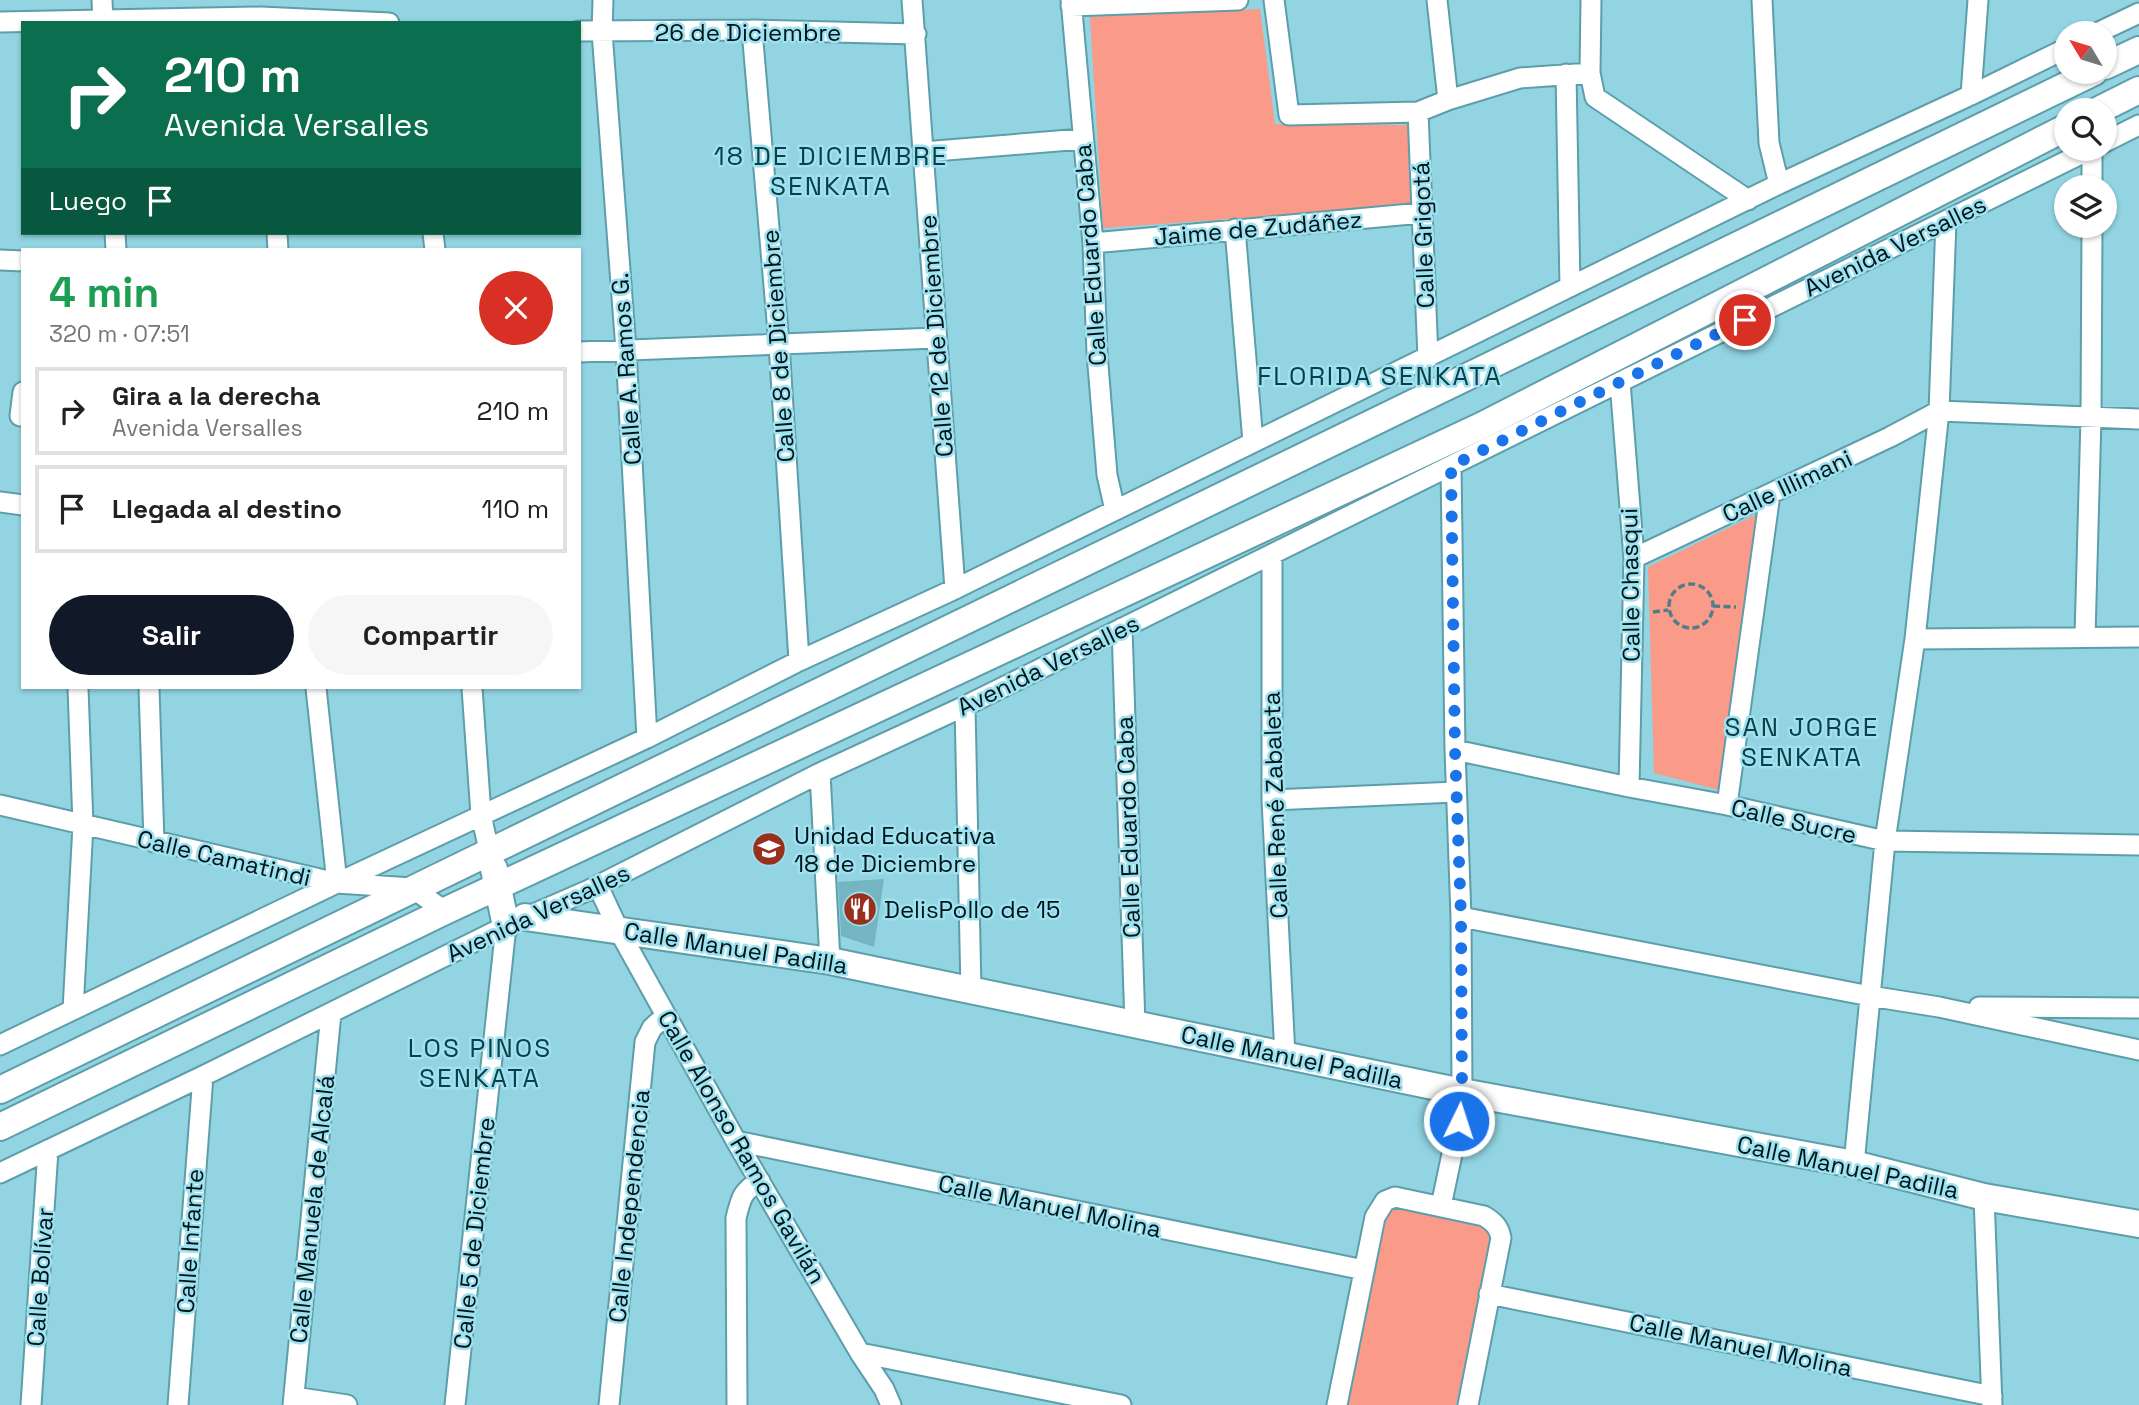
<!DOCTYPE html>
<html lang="es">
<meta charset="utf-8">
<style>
:root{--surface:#fff;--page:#f6f6f6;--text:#222;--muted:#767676;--line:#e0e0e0;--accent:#111827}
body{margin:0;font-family:"Space Grotesk",sans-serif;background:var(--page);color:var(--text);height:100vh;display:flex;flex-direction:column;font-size:26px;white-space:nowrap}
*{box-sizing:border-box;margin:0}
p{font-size:23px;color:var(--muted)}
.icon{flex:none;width:38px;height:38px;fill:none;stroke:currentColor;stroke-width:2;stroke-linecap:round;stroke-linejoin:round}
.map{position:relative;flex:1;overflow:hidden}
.sheet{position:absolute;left:21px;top:248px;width:560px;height:441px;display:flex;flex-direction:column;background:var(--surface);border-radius:0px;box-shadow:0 2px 5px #0004}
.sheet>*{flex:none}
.hud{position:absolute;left:21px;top:21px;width:560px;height:214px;border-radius:0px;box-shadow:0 2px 5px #0004;background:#0b6e4f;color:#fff;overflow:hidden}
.needle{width:46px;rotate:308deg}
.controls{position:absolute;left:2054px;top:21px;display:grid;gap:14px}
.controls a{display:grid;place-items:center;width:63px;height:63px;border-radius:50%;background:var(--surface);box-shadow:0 2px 5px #0004;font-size:35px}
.pin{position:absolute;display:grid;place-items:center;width:60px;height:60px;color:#fff;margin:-30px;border:4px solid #fff;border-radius:50%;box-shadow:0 2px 7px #0007}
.me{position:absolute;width:77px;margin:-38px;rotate:4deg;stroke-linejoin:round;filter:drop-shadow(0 0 5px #0008)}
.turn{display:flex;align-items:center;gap:24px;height:147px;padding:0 28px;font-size:32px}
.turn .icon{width:91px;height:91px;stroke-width:2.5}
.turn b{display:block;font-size:49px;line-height:60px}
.then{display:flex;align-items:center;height:66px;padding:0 28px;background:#0003;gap:14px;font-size:26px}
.round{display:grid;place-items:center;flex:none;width:74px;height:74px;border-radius:37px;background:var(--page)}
.headline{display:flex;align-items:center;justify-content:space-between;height:119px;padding:0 28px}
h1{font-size:42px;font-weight:700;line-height:52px;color:#1e9e55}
.action{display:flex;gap:14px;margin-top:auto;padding:14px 28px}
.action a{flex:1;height:80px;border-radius:42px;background:var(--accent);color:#fff;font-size:28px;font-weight:700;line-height:80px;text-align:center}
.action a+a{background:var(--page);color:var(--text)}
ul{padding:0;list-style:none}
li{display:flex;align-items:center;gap:21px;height:88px;margin:0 14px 10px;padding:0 14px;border:4px solid var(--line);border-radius:0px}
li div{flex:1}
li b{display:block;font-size:26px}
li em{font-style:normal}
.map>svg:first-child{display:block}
</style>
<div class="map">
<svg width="2139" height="1405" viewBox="0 0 2139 1405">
<rect width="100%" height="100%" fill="#92d4e2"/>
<path fill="#fa9a88" d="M1260 9 1275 124 1408 125 1411 206 1103 228 1090 17Z
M1757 514 1723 791 1654 773 1648 567Z
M1401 1207 1477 1222 1487 1227 1492 1235 1456 1405H1346L1383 1221 1386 1213Z"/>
<path fill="#74b5c2" d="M884 879 874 947 841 936 838 882Z"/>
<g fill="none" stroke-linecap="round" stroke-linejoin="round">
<g stroke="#5d9eab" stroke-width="23">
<path id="street" d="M102 0 103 23
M603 0 602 32 626 350 647 738
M912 0 955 589
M1071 0 1093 243 1097 353 1107 475 1115 510
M1274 0 1289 115 1418 112 1448 100 1520 78 1590 73
M1437 0 1448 100
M1591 0 1590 73 1595 97 1748 200
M1762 0 1769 143 1779 184
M1071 6 1238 0
M0 22 261 17 389 23
M752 30 779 344 799 661
M579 31 752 30 916 34
M2097 33 2139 13
M1566 74 1570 287
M1971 95 1978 0
M1418 112 1428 358
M2105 142 2139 125
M923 152 1082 139
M2092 187V149
M1235 229 1253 442
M115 233 116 250
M277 233 278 250
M433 233 435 250
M1093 243 1422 213
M0 260 23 261
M579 352 936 338
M1620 382 1634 558 1629 787
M1939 411 2139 419
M20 416 23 392
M0 502 23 505
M1272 555V800L1285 1056
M1634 558 1890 437 1939 411
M1122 628 1135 1025
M2085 636 2091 418 2092 226
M1915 639 2139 637
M149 688 154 842
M316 688 337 883
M472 688 481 815 489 850
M965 706 971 991
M1455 750 1629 787 1727 805 1885 841 2139 845
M820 773 830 961
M1272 800 1456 792
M0 805 337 883 412 888 445 911
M1727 805 1770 494
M598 886 619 931 736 1141 860 1353 884 1389 891 1405
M1461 917 1870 996 1939 1007 2139 1050
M1979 1007 2139 1008
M73 1010 83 825 78 688
M0 1045 337 883 647 738 799 661 955 589 1779 184 1971 95 2067 48
M736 1141 1364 1270
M1854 1164 1885 841 1915 639 1939 411 1946 221
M0 1173 203 1076 506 926 589 890 820 773 965 706 2091 149
M1984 1197 1992 1405
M1441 1206 1459 1121 1462 1092 1461 917 1455 750 1451 466
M1489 1294 1992 1396
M860 1353 1121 1405
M294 1397 347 1405
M31 1405 48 1150
M178 1405 203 1076
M293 1405 331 1013
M455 1405 506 926
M609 1405 645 1042 652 1028 666 1015
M737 1405 736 1218C741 1198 742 1191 760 1181
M1337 1405 1375 1217 1385 1201 1395 1197 1484 1216C1494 1222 1499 1227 1501 1238L1468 1405"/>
</g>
<g stroke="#5d9eab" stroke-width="30">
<path id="secondary" d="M2105 66 2139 50
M2099 110 2139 90
M494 869 506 926
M525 917 830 961 1462 1092 1854 1164 1984 1197 2139 1224
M0 1090 2094 72
M0 1127 445 911 1481 426 2067 127"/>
</g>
<path stroke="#507e88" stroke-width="3.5" stroke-dasharray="7 3.5" stroke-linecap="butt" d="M1669 606a22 22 0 1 1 44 0a22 22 0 1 1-44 0Z
M1713 606 1736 607
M1653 612 1668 610"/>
<use href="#street" stroke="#fff" stroke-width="19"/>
<use href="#secondary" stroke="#fff" stroke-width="26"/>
</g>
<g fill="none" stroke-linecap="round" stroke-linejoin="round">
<path stroke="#1a73e8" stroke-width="12" stroke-dasharray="0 21.6" d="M1459 1121 1462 1092 1461 917 1455 750 1451 466 1745 320"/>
</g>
<defs>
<g id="school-disc" transform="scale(1.75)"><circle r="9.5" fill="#99301e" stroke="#9fe1ef"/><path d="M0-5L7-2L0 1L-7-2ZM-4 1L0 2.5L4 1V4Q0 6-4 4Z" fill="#fff"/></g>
<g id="restaurant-disc" transform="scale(1.75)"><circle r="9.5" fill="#99301e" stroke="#9fe1ef"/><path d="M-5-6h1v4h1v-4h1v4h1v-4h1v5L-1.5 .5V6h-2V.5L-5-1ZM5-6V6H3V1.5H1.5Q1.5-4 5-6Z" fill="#fff"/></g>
</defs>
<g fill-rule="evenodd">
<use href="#school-disc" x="769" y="849"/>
<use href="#restaurant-disc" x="860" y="909"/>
</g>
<g text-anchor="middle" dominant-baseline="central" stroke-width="5" stroke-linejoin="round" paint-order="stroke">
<g font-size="24" fill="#00151a" stroke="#9fe1ef">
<text x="748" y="32">26 de Diciembre</text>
<text transform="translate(1258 228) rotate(-5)">Jaime de Zudáñez</text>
<text transform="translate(1423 235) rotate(-92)">Calle Grigotá</text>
<text transform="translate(1895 246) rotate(-26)">Avenida Versalles</text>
<text transform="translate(1090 255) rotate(-94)">Calle Eduardo Caba</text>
<text transform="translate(936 336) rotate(-94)">Calle 12 de Diciembre</text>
<text transform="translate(778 346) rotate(-94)">Calle 8 de Diciembre</text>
<text transform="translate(626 369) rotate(-94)">Calle A. Ramos G.</text>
<text transform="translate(1787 486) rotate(-25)">Calle Illimani</text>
<text transform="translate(1630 585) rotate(-91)">Calle Chasqui</text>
<text transform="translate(1048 665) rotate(-26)">Avenida Versalles</text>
<text transform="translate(1275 805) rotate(-92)">Calle René Zabaleta</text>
<text transform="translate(1794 821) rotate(13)">Calle Sucre</text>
<text transform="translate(1128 827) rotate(-92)">Calle Eduardo Caba</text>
<text transform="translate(224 858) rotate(13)">Calle Camatindi</text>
<text transform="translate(538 913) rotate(-25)">Avenida Versalles</text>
<text transform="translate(736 948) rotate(9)">Calle Manuel Padilla</text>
<text transform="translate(1292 1057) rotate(12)">Calle Manuel Padilla</text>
<text transform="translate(742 1147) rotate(60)">Calle Alonso Ramos Gavilán</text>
<text transform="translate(1848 1167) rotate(12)">Calle Manuel Padilla</text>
<text transform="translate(629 1206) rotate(-84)">Calle Independencia</text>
<text transform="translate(1050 1206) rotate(12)">Calle Manuel Molina</text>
<text transform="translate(312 1209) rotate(-84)">Calle Manuela de Alcalá</text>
<text transform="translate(474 1233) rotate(-84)">Calle 5 de Diciembre</text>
<text transform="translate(190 1241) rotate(-86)">Calle Infante</text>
<text transform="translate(40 1277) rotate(-86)">Calle Bolívar</text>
<text transform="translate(1741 1345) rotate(12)">Calle Manuel Molina</text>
</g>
<g font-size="24" fill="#00151a" stroke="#9fe1ef" text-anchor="start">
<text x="794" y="835">Unidad Educativa<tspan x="794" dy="28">18 de Diciembre</tspan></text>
<text x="884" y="909">DelisPollo de 15</text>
</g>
<g font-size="26" letter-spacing="2" fill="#094049" stroke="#9fe1ef">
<text x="831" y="156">18 DE DICIEMBRE<tspan x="831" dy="30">SENKATA</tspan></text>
<text x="1380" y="376">FLORIDA SENKATA</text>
<text x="1802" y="727">SAN JORGE<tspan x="1802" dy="30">SENKATA</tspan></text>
<text x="480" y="1048">LOS PINOS<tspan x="480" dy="30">SENKATA</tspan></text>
</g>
</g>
</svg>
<div class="controls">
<a><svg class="needle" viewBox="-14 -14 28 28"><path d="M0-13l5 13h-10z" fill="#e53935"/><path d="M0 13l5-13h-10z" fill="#767676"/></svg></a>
<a><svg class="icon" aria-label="search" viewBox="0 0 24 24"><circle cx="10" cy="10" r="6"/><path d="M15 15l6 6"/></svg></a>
<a><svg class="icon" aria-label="layers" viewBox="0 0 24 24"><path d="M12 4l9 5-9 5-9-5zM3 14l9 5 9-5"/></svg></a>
</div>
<div class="pin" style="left:1745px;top:320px;background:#d93025"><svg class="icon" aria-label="arrive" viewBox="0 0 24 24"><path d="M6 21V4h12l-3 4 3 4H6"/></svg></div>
<svg class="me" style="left:1459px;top:1121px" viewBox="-20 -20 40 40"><circle r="17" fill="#1a73e8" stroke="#fff" stroke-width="3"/><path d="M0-11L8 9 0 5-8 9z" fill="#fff"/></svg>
<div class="hud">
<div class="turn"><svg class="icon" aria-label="right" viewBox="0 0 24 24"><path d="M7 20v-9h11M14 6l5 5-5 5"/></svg><div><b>210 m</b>Avenida Versalles</div></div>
<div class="then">Luego<svg class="icon" aria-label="arrive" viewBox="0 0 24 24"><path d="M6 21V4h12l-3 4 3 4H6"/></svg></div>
</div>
<section class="sheet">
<div class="headline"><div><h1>4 min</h1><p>320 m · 07:51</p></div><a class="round" style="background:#d93025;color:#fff"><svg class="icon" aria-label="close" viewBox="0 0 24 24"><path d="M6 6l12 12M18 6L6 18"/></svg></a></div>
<ul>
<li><svg class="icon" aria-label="right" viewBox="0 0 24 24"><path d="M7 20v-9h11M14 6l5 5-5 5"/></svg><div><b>Gira a la derecha</b><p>Avenida Versalles</p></div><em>210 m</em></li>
<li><svg class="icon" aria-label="arrive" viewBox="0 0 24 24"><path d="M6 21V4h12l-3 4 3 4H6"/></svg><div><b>Llegada al destino</b></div><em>110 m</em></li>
</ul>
<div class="action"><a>Salir</a><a>Compartir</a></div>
</section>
</div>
